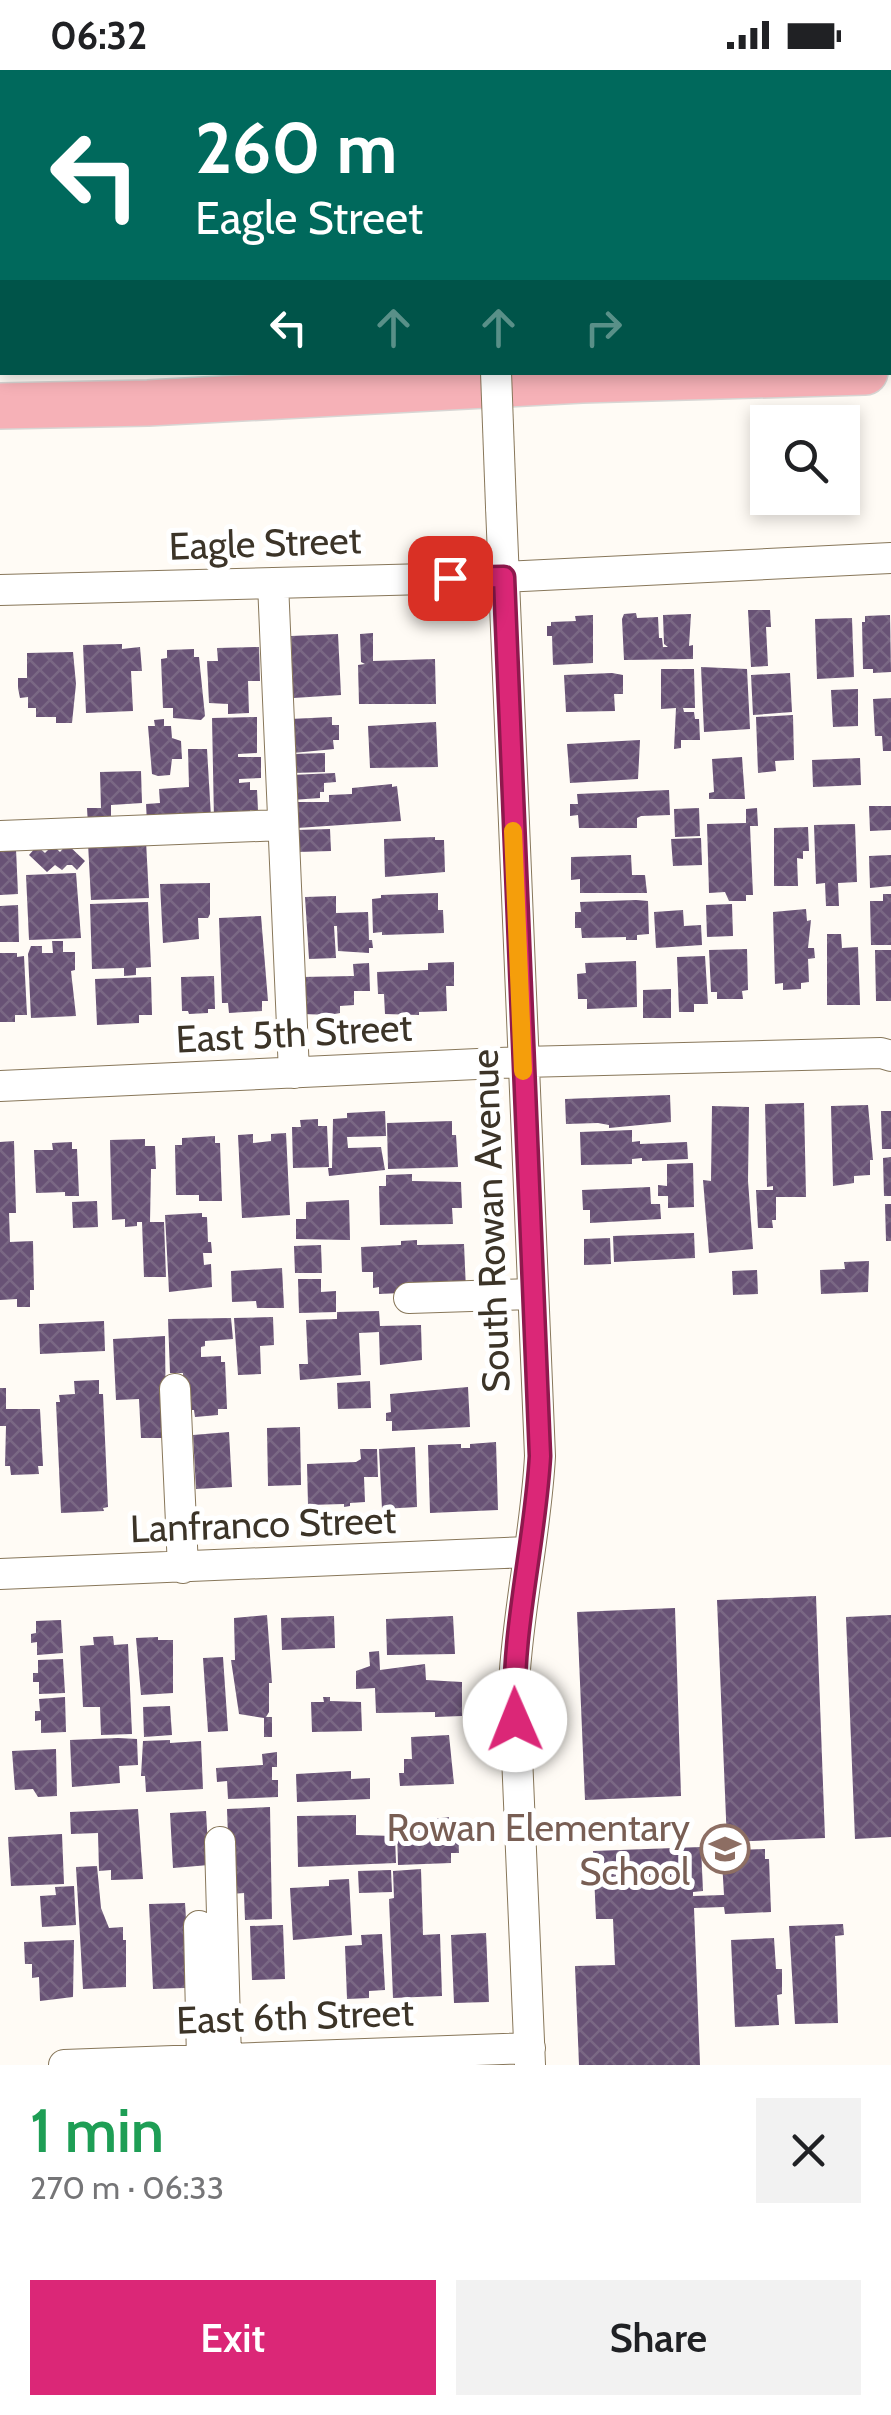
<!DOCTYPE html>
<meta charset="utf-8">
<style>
:root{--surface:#fff;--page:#f2f2f2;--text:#202124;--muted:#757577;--accent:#db2777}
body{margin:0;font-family:Cabin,sans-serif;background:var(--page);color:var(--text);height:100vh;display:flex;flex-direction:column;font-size:38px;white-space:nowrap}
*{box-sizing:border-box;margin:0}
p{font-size:32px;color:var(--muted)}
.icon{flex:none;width:55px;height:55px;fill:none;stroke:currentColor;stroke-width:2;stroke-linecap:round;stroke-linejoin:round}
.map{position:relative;height:1995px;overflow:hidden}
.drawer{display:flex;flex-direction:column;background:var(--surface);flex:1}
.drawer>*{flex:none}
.guide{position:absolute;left:0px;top:0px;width:892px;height:305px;box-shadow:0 5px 15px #0003;background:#00695c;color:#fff;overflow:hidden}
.buttons{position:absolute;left:750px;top:335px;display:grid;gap:20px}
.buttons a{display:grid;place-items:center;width:110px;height:110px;border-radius:0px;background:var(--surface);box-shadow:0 5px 15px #0003;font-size:50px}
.pin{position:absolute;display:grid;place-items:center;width:85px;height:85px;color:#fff;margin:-42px;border-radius:20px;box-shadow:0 5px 15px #0006}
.me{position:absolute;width:110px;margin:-55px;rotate:359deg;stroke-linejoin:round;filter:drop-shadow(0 0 8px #0008)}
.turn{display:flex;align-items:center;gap:35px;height:210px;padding:0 30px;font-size:45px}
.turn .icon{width:130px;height:130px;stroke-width:2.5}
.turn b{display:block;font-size:70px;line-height:85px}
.lanes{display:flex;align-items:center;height:95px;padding:0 30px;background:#0003;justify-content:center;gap:50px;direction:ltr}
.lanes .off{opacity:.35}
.round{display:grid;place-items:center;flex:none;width:105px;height:105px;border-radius:0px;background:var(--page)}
.overview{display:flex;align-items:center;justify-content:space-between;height:170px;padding:0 30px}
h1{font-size:60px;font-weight:600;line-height:75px;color:#1e9e55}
.action{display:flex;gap:20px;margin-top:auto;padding:20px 30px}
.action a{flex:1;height:115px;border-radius:0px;background:var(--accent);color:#fff;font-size:40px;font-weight:600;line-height:115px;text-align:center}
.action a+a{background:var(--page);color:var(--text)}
.status{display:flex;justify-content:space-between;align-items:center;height:70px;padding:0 50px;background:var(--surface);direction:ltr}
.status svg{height:28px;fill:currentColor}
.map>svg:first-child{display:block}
</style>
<div class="status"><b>06:32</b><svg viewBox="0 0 49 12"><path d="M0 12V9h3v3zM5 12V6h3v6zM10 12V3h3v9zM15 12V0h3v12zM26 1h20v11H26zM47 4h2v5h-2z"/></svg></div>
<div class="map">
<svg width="891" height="1995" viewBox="0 0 891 1995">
<defs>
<pattern id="building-cross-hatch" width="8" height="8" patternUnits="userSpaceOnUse" patternTransform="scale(2.5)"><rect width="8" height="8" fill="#685275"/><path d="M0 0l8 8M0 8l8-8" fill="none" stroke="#7a6884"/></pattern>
</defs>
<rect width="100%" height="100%" fill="#fffbf5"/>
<path fill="url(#building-cross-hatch)" d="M748 540H770L771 557H766L768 596 751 597Z
M636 543 637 548 658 547 659 568H662L663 577H668L664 574 663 545 691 544 689 576 693 575V589L624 590 622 549 624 544Z
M593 545V593L553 595 552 566H547V556H551V552L576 551 575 546Z
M890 545 891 602 873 603V599H863L862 552H865V546Z
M852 548 854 607 817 609 815 549Z
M373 563V591L435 589 436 634H359L358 595 365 594 361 592 360 564Z
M338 564 341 625 293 628 291 566Z
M122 574V579L140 577 142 601H131L133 641 86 643 83 575Z
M259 577 260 611H248L249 643 228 644V634L209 633 207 591H218L217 578Z
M194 579V587H199L205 646 201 650 173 648V638H163L161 589 167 588V580Z
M73 582 76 614 72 653H56V647H36V638H28V627L20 628 18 618V608H27V583Z
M701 597 747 599 750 659 704 662Z
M661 599H694L695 638H683L684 642H694L695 649H699L700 670H681V678L674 679 676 638 661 639Z
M612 603 623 605V624H614L615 641 566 642 564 605Z
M790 603 792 642 753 645 751 605Z
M858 619V656L833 657 831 620Z
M891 628V681H883L882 666H875L873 629Z
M793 645 794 690 775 691 776 701 758 703 756 647Z
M257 647V683L238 684V687H261V708L239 709V713L250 712V720H257L258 740H250V749L214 750 212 648Z
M332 647V655H339V670H333L334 679 293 683 290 649Z
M164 649V656H171L172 668 181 671 182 689H172L170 705 158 706 152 704 148 656H155L154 650Z
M436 652 438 697 370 698 368 656Z
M640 670 638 709 570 713 567 674Z
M188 679H207L211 747 147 753 146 734 160 733 159 719 189 717Z
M325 683V702L293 703V684Z
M742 687 745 729H709V723L714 722 712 689Z
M860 688 861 715 813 717 812 690Z
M141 701 142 733 111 735V754L88 755 87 738H101L100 702Z
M335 703 336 712 324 713V722H320V728L292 730 291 705Z
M392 714V717L397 716 401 751 297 758 296 732H329V725L352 724V718Z
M669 720 670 745 641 746 637 748V758H579L578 745 570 746V734H578L577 724Z
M869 736H891V760L870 761Z
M699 738 700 766 675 767 674 739Z
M757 738 758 756H750L753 825H746V831H729L725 822 709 823 707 754 746 753V739Z
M855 754 857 812 838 813 839 836H826L825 813 816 814 814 755Z
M808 757 809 781H803V789L797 788 798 816H774V758Z
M330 759 331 781 298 782 297 760Z
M435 767V770H444L445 802 385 807 384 769Z
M701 768 702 795 673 796 671 769Z
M146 771 149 828 91 830 88 773Z
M67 774 85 791 77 800 72 795H67L62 800 55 795 47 802 29 785 37 776 45 783 53 775 60 782Z
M0 779H16L18 824 0 825Z
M631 785 632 805H645L647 823H580V809L571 810V787Z
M891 785V816L870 818 869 786Z
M76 803 81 868 29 870 26 805Z
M210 813V844L208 848H198L199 869 163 873 160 814Z
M438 823V840H443L444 863 382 865V862L373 863 372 829 381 828V825Z
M883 824H891V875H871L870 831H883Z
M336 826V843L368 842 369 870H372L373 878H369V883L338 881 337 856H334L336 888 309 889 305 827Z
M636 830 648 831 649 864 637 865V870H626V867L582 868 581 858H575V842H581L580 832Z
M148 832 151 897 136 898V905L124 906V898L92 899 90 834Z
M732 834 733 866 707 867 706 835Z
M18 835 19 872H0V836Z
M806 839 807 851 811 850 808 878H814L815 888 808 889 809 912 801 913V919L783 920V913L775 914 773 842Z
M683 840 684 856 701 855 702 875 656 878 654 842Z
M261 846 268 931H262V941L229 943 228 933H222L219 848Z
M827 864H841L842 878 858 877 860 935H827Z
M52 871H63V882H75V900L71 901 76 946 31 948 28 884 31 876H42V883H53Z
M747 879 748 920 742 921 743 929H717V922H711L709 880Z
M875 880H891V931H876Z
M0 883H17V887L24 886 27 945H15V952H0Z
M705 886 708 934H694V942H679L677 887Z
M636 891 637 937 587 939V929H578L577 904 586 903 585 893Z
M454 892V916H446L447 941 419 942V945L385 944 384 924H378L377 902 428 900V893Z
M369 893 370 921H354V935L340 936V943L330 945 303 944 301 907 354 906 353 894Z
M214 906 215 939H208V943L189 944 188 941H182L181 907Z
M151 907 152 945H139V953L97 955 95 909Z
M671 919V948H643V920Z
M670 1025 671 1052 609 1058V1055L598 1053 566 1054 565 1029Z
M804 1033 806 1127H776V1150H772L773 1158H758L756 1120H773V1116L767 1117 765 1034Z
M868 1035 873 1090H870V1105L854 1106V1113L833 1116 831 1036Z
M712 1036 749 1037 748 1111 753 1179 709 1183 703 1110 711 1111Z
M385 1041 386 1066 347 1067 348 1078 381 1077 385 1100 329 1106 328 1098H332L333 1049 347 1048V1043Z
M881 1041H891V1079H882Z
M318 1049V1056H327L329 1097 293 1098 292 1057H301L300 1050Z
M452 1051V1065H456L458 1097 388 1099 387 1053Z
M632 1060V1072L640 1071V1074L687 1072 688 1089 642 1091V1088L632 1089V1094L581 1095 580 1062Z
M286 1063 290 1145 242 1148 238 1065 253 1064V1073L271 1071V1064Z
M215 1066V1073H220L222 1131H199V1125H176L175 1075H182V1068Z
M145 1069V1076H155L156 1099H151L150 1152H164L166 1207H144L142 1152H137V1156L125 1157V1149L112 1150 110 1070Z
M14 1071 16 1143H9L10 1172 33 1171 34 1220H30V1237H17V1229L0 1230V1072Z
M72 1072V1079H77L79 1126H65V1122L36 1123 34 1080H53L52 1073Z
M891 1087V1126H884L883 1088Z
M693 1093 694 1137 668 1138V1126H658V1115L667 1116V1094Z
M412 1104V1111L461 1112 462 1138H452L453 1154 380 1155 379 1116H386V1105Z
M650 1117 651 1134H660L661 1149 590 1153V1140H583L582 1120Z
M349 1130 350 1170 296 1169V1149H306V1132Z
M97 1131 98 1157 73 1158 72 1132Z
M885 1134H891V1171H886Z
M202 1143V1147H207L208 1172H211L212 1183H203L204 1195 211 1194 212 1217 169 1222 165 1145Z
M694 1163 695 1188 614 1192 613 1166Z
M610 1168 611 1194 584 1195V1169Z
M417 1170V1175L464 1174 466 1220 379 1224V1217L373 1218V1202H362L361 1177 401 1175V1171Z
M321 1175 322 1203H295L294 1176Z
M869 1191 868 1222 821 1224 820 1200 845 1199 844 1192Z
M282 1198 284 1238H257L256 1231 232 1232 231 1201Z
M757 1200 758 1224 733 1225 732 1201Z
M298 1209H321V1222L336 1221V1242L299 1243Z
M379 1241 380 1256 421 1255 422 1290 380 1295 379 1262 359 1263 361 1305 300 1310 299 1294H308L306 1250 337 1249V1242Z
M273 1247 274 1275 260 1276 261 1304 238 1305 234 1248Z
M231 1248 233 1269 205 1271V1276L201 1277V1287L221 1286V1292H225L227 1339H218V1345L195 1347 194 1340H184L183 1303H170L168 1249Z
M104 1251 105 1281 40 1284 39 1254Z
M165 1266 166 1368H141L139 1329 116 1330 113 1269Z
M99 1310V1324H103L108 1437 103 1438 104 1441 61 1443 56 1332H60L59 1325 75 1324 74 1311Z
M370 1311 371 1338 338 1339 337 1313Z
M468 1317 470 1357 392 1361V1351H386V1343L391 1342 390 1324Z
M0 1318H6V1339H40L43 1396H38L39 1404 11 1405 10 1396H5L6 1356H0Z
M300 1357 301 1415 268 1416 267 1358Z
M229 1362 232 1417 196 1419 193 1365Z
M496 1372 498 1440 430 1443 428 1375 461 1374V1378H470V1374Z
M415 1377 417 1437 382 1439 379 1379Z
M360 1379H377L378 1407H364L365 1432 350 1433V1436L344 1437V1434L308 1435 307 1394 356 1392 361 1389Z
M816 1526 825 1768 727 1772 717 1530Z
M675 1538 681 1726 585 1730 577 1542Z
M267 1545 272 1613H269V1642L266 1647H272V1667H264V1648L239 1644 231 1590H235L234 1548Z
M891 1545V1767L855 1769 846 1547Z
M334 1546 335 1578 282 1580 281 1548Z
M453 1546 455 1584 387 1585 386 1549Z
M61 1550 63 1583 37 1585V1572L31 1573V1564L36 1563V1551Z
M113 1566 114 1575 128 1574 132 1664 101 1665 100 1637H83L80 1576 94 1575 93 1567Z
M158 1567V1570H173V1623L141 1625 136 1568Z
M379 1581 380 1600 425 1594 426 1610 462 1612V1646L435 1647V1642L376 1643 375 1618 356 1619V1601L370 1596 369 1582Z
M223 1587 228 1661 208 1662 203 1588Z
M63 1589 65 1623 39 1624V1612H33V1603H38V1590Z
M65 1627 66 1662 41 1663V1650L35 1651V1641H40L39 1629Z
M323 1627H330V1631L361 1632 362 1661 312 1662 311 1632H324Z
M170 1636 172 1665 144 1667 143 1637Z
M449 1665 454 1714 400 1716 399 1703H404V1689H412L411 1667Z
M118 1668 137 1669 138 1695 119 1696 120 1713 72 1717 70 1670Z
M170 1670V1673L201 1671 203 1719 146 1722 145 1706H141L143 1671Z
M56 1679 57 1726 38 1727 33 1719 15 1720 12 1681Z
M277 1682V1697H272V1710H278V1727L228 1729 227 1711 217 1712 216 1698 263 1695 262 1684Z
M351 1701V1709L370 1708V1729L297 1732 296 1704Z
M270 1737 272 1849 245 1850 244 1823 230 1824 227 1739Z
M138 1739 143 1809 111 1810V1800L99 1801 98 1763 71 1764 70 1742Z
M206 1741 209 1795 173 1798 170 1743Z
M356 1745V1765L395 1766 396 1793 298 1797 297 1746Z
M449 1747V1759H458L459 1783H451V1793L398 1795 397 1759H409L408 1752Z
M62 1764 64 1814 11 1816 8 1767Z
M701 1777 703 1821 693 1822V1826L724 1825 722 1791H739L738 1780 765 1779V1789H769L771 1842 725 1844 724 1837 694 1838 700 1995H579L575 1896 615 1895 613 1849H596L593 1781Z
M97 1796 101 1838 109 1858 123 1857V1870H126V1917L83 1919 76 1797Z
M421 1799 423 1865 440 1864 442 1926 393 1928 389 1829 394 1828 393 1801Z
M391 1800 392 1822 359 1823 358 1801Z
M349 1809 352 1865 293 1870 290 1818 329 1816V1810Z
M74 1816 76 1855 42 1857 40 1826 56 1825 55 1817Z
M185 1833 186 1849H189L185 1918 153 1919 149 1834Z
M843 1854 844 1865 835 1866 838 1953 795 1954 789 1856Z
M283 1855 285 1909 252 1910 250 1856Z
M486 1863 489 1932 454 1933 451 1865Z
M382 1864 385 1920 369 1921V1928L347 1929 345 1876 362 1875 361 1865Z
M774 1868 776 1899H782V1924L777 1925 779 1955 735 1957 731 1870Z
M74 1870 73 1927 40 1931 39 1907 32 1908V1894H25L24 1872Z"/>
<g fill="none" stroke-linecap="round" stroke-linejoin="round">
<g stroke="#88775a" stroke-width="32">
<path id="minor" d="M485 0V2
M734 2 797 0
M0 30H2
M501 437 540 1386C536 1463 518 1537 514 1614L530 1995
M273 513 294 1003
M0 520 504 507 891 488
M0 766 283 755
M0 1016 523 992 881 983 891 986
M409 1228 533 1224
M175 1319 183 1498
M0 1504 528 1482
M220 1772 226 1989
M199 1856 202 1990
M64 1995 530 1978"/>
</g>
<g stroke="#d8d6d4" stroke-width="48">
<path id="highway" d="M0 200 2 199
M890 214H891
M0 244H2
M0 336 148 333 582 310 865 302"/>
</g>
<use href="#minor" stroke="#fff" stroke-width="30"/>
<use href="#highway" stroke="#f6b1b7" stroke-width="45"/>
<g stroke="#88775a" stroke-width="32" stroke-linecap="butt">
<path id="minor-bridge" d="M496 302 501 437"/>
</g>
<use href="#minor-bridge" stroke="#fff" stroke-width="30"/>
</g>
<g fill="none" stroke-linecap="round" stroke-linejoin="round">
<g stroke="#8e194d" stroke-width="25">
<path id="route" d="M450 508 504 507 540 1386C535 1475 511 1560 515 1650"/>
</g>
<use href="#route" stroke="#db2777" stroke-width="18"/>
<path stroke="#f59e0b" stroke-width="18" d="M513 761 523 1001"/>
</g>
<defs>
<g id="school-ring" transform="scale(2.5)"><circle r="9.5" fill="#fff" stroke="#8d6e63" stroke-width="1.5"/><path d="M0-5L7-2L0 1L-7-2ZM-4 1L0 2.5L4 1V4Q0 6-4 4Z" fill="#8d6e63"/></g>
</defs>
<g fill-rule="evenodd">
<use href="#school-ring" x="725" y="1779"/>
</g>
<g text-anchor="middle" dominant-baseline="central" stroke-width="10" stroke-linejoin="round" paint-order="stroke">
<g font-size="38" fill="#3c3428" stroke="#fff">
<text transform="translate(265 473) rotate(-2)">Eagle Street</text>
<text transform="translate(294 963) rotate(-3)">East 5th Street</text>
<text transform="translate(490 1151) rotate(-92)">South Rowan Avenue</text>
<text transform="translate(263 1454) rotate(-2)">Lanfranco Street</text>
<text transform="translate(295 1946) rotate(-2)">East 6th Street</text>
</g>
<g font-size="38" fill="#785e54" stroke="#fff" text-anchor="end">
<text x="690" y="1757">Rowan Elementary<tspan x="690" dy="44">School</tspan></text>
</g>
</g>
</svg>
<div class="buttons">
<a><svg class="icon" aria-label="search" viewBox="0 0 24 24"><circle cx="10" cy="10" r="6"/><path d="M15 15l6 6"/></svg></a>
</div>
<div class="pin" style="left:450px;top:508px;background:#d93025"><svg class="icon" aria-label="arrive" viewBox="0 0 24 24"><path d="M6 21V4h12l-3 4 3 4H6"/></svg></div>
<svg class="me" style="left:515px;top:1650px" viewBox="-20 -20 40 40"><circle r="19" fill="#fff"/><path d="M0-13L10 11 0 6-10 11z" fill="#db2777"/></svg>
<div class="guide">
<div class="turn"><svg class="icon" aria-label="left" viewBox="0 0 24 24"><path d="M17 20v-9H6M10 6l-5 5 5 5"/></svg><div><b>260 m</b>Eagle Street</div></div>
<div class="lanes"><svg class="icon" aria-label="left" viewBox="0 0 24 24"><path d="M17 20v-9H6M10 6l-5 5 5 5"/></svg><svg class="icon off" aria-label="ahead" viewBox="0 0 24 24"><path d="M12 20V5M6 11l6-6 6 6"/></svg><svg class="icon off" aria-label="ahead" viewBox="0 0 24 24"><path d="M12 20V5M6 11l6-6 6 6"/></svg><svg class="icon off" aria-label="right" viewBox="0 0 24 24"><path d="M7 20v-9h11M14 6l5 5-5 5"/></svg></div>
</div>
</div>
<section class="drawer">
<div class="overview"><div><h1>1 min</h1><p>270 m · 06:33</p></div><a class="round"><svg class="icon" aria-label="close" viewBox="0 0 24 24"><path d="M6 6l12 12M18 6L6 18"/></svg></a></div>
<div class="action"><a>Exit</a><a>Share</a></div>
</section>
